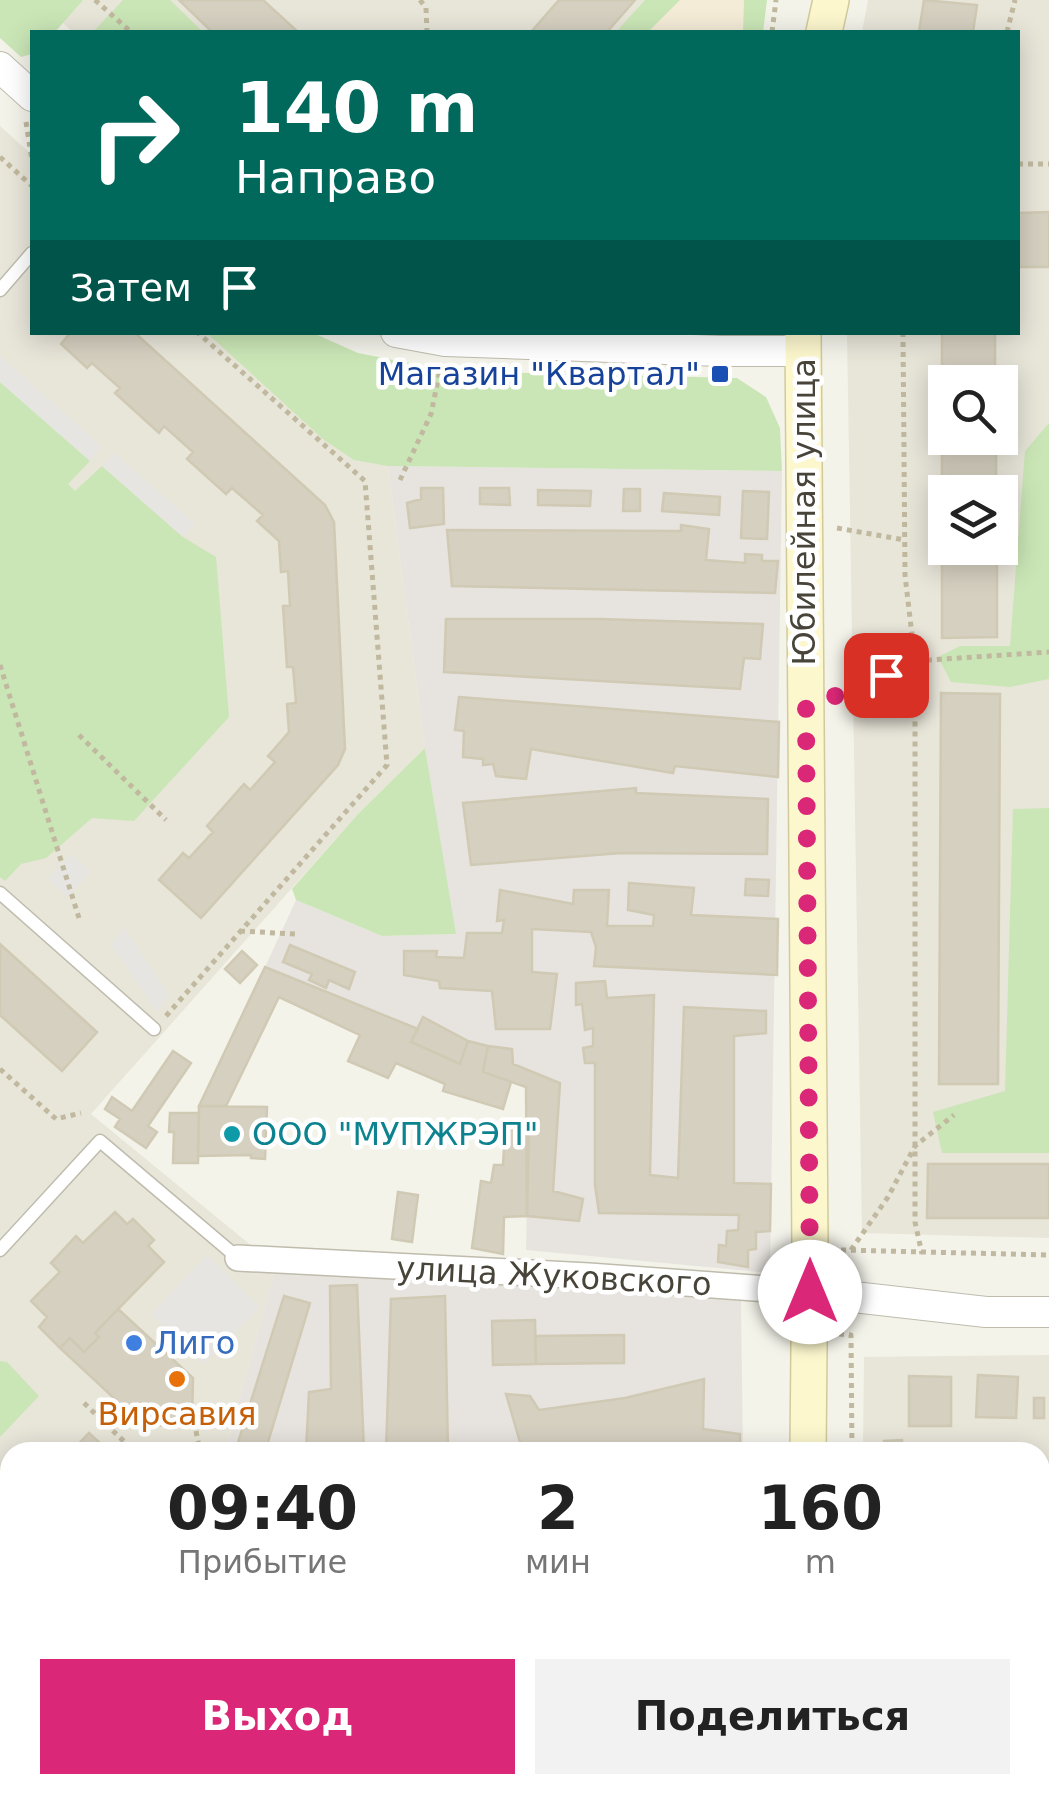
<!DOCTYPE html>
<html lang="ru">
<meta charset="utf-8">
<style>
:root{--surface:#fff;--page:#f2f2f2;--text:#222;--muted:#767676;--accent:#db2777}
body{margin:0;font-family:"DejaVu Sans",sans-serif;background:var(--page);color:var(--text);height:100vh;display:flex;flex-direction:column;font-size:38px;white-space:nowrap}
*{box-sizing:border-box;margin:0}
p{font-size:32px;color:var(--muted)}
.icon{flex:none;width:55px;height:55px;fill:none;stroke:currentColor;stroke-width:2;stroke-linecap:round;stroke-linejoin:round}
.map{position:relative;flex:1;overflow:hidden}
.panel{position:absolute;left:0px;top:1442px;width:1050px;height:352px;display:flex;flex-direction:column;background:var(--surface);border-radius:30px 30px 0 0;box-shadow:0 5px 25px #0003}
.panel>*{flex:none}
.banner{position:absolute;left:30px;top:30px;width:990px;height:305px;border-radius:0px;box-shadow:0 5px 25px #0003;background:#00695c;color:#fff;overflow:hidden}
.fabs{position:absolute;left:928px;top:365px;display:grid;gap:20px}
.fabs a{display:grid;place-items:center;width:90px;height:90px;border-radius:0px;background:var(--surface);box-shadow:0 5px 25px #0003;font-size:50px}
.pin{position:absolute;display:grid;place-items:center;width:85px;height:85px;color:#fff;margin:-42px;border-radius:20px;box-shadow:0 5px 15px #0006}
.me{position:absolute;width:110px;margin:-55px;rotate:0deg;stroke-linejoin:round;filter:drop-shadow(0 0 8px #0008)}
.turn{display:flex;align-items:center;gap:35px;height:210px;padding:0 40px;font-size:45px}
.turn .icon{width:130px;height:130px;stroke-width:2.5}
.turn b{display:block;font-size:70px;line-height:85px}
.then{display:flex;align-items:center;height:95px;padding:0 40px;background:#0003;gap:20px;font-size:38px}
.eta{display:flex;justify-content:space-evenly;align-items:center;height:170px;text-align:center}
.eta b{font-size:60px;font-weight:700;line-height:70px}
.button{display:flex;gap:20px;margin-top:auto;padding:20px 40px}
.button a{flex:1;height:115px;border-radius:0px;background:var(--accent);color:#fff;font-size:40px;font-weight:700;line-height:115px;text-align:center}
.button a+a{background:var(--page);color:var(--text)}
.map>svg:first-child{display:block}
</style>
<div class="map">
<svg width="1049" height="1794" viewBox="0 0 1049 1794">
<rect width="100%" height="100%" fill="#f4f3ea"/>
<path fill="#e8e5d9" fill-rule="evenodd" d="M37 0H664L631 32H73Z
M868 0H1049V1238L862 1233 847 333 1018 332V32H862ZM945 382H1000V438H945ZM945 492H1000V548H945Z
M0 126 32 155V332L235 333 388 466 425 748 358 814 91 1114 276 1266 225 1452H10V1644L0 1645Z
M1049 1355V1794H863V1785H1040V1452H863L864 1357Z"/>
<path fill="#f4ecd7" d="M664 0H744L743 32H631Z"/>
<path fill="#e7e4df" d="M388 466 782 471 770 1273 526 1250 529 1110 526 1087 417 1029 265 967 296 900 382 936 455 934 425 748Z
M276 1266 741 1298 743 1452H225Z
M480 1785H746V1794H480Z"/>
<path fill="#cae6b6" d="M0 0H83L55 32H32V54L21 57 0 38Z
M123 0H170L203 32H93Z
M645 0H680L648 32H616Z
M744 0H767L763 32H743Z
M207 333H313L358 353 449 371 737 378 766 397 780 428 782 471 388 466 354 460 324 440Z
M0 382 90 461 68 484 75 491 102 466 183 537 216 557 229 717 134 821 92 818 46 858 21 864 5 881 0 877Z
M1049 423V679L1010 687 951 682 938 657 960 646H1010L1025 451Z
M425 748 456 934 382 936 296 900 292 889 358 814Z
M1049 808V1153H942L933 1112 1005 1091 1013 809Z
M0 1361 7 1362 39 1396 0 1437Z
M10 1644V1785H344L345 1794H0V1645Z"/>
<path fill="#e6e5e1" d="M0 356 102 447 90 461 0 382Z
M114 453 195 524 183 537 102 466Z
M71 854 90 872 68 897 48 879Z
M124 928 170 996 157 1012 111 944Z
M207 1255 260 1307 203 1365 151 1314Z"/>
<path fill="#d5d0c0" stroke="#d0c9b4" stroke-width="2.5" d="M179 0H263L298 32H212Z
M559 0H635L607 32H531Z
M924 0 977 5 973 32H919Z
M1049 212V267H1018V213Z
M71 332H134L325 505 334 522 345 749 338 765 201 918 159 880 183 853 189 858 213 832 207 826 244 784 250 790 275 762 268 756 289 732 287 704 296 703 293 667H287L283 606H290L288 571 281 572 279 541 257 521 263 515 232 488 226 494 187 459 193 452 164 426 159 433 115 393 120 388 92 363 87 368 61 344Z
M942 332H995V382H945V438H996V492H945V548H997V637L942 638Z
M421 488H443L444 524 410 528 407 503 421 499Z
M480 488H509L510 505 480 504Z
M624 489H640V511H623Z
M538 490 591 491 590 506 538 505Z
M743 491 769 492 767 539 741 538Z
M664 493 720 497 719 515 662 511Z
M681 525 709 529 706 560 745 563V554L762 555V561H778L775 593 452 586 447 530 681 531Z
M446 619H600L763 624 760 659 744 658 740 689 444 672Z
M941 693 1000 694 998 1084H939Z
M459 697 779 722 778 777 675 766 673 773 531 749 526 779 496 776 493 764 483 765V759L463 757 464 731 455 730Z
M636 788V793L768 799 767 854 621 853 471 865 463 803Z
M746 879 769 880 768 896 745 895Z
M629 883 694 888 691 915 778 919 777 975 594 966 596 947 591 932 532 929V972L557 974 550 1029H496L492 991 440 988 439 981 404 975V951H437L436 957 464 958 467 933H502L504 920 497 921 500 890 573 904 574 890H609L607 926H653L654 915 628 910Z
M0 944 97 1032 62 1071 0 1015Z
M290 945 355 972 349 989 329 980 326 988 309 980 312 974 283 962Z
M242 951 257 965 240 983 225 969Z
M265 967 418 1029 411 1042 460 1064 468 1041 488 1046 483 1072 511 1082 503 1109 443 1091 445 1084 396 1063 388 1078 348 1061 360 1035 279 997 226 1106H199Z
M605 981 607 998 654 995 650 1175 678 1178 684 1007 766 1011V1033L734 1036V1183L771 1184 770 1231 756 1232V1249L748 1250V1267L718 1262 719 1245 726 1246 727 1231 738 1230 739 1215 599 1213 595 1185V1063H585L583 1048 593 1046V1028L585 1030 582 1004 576 1005V983Z
M423 1017 468 1041 460 1064 411 1042Z
M488 1046 512 1049 513 1064 560 1083 553 1191 583 1199 579 1221 527 1216 526 1087 483 1072Z
M173 1051 191 1063 148 1126 157 1132 146 1148 115 1127 120 1119 105 1109 112 1097 132 1111Z
M199 1106 267 1107 265 1159 251 1158V1155L198 1156Z
M170 1113H199L198 1163H173L174 1132H169Z
M529 1127 527 1216 504 1217 503 1254 472 1248 481 1181 491 1183 494 1165H503L505 1130Z
M928 1164H1049V1218H927Z
M398 1192 418 1195 412 1242 392 1239Z
M115 1212 127 1224 133 1219 154 1240 148 1246 164 1262 95 1333 99 1337 84 1352 70 1338 60 1348 39 1327 47 1317 31 1301 60 1272 51 1263 76 1236 83 1243Z
M357 1285 364 1452H306L309 1392 331 1389 330 1286Z
M284 1296 310 1303 265 1452H235Z
M445 1296 448 1452H386L391 1299Z
M118 1309 193 1378 192 1422 145 1427 60 1348 70 1338 84 1352 99 1337 95 1333Z
M535 1320 536 1364 493 1365 492 1321Z
M624 1335V1363L536 1364 535 1336Z
M978 1375 1018 1377 1016 1418 976 1417Z
M909 1376 951 1377V1426H909Z
M704 1379 703 1429 740 1434V1452H534L520 1442 506 1394 530 1396 539 1410 625 1398Z
M1034 1398H1044V1418H1034Z
M89 1433 105 1448 109 1444 118 1452H71Z
M902 1440 903 1452H884V1441Z
M0 1497H4V1502H10V1574H0Z
M1040 1594H1049V1633H1040Z
M1049 1714V1758H1040V1715Z
M0 1744 10 1755V1785H16L7 1794H0Z
M480 1785H510V1794H480Z
M544 1785H599V1794H544Z
M634 1785H670V1794H634Z
M702 1785H737L736 1794H702Z"/>
<g fill="none" stroke-linecap="round" stroke-linejoin="round">
<g stroke="#bfbcad" stroke-width="15">
<path id="service" d="M0 290 32 253
M0 893 154 1029
M0 1250 100 1141 238 1258"/>
</g>
<g stroke="#bfbcad" stroke-width="28">
<path id="minor" d="M238 1258 589 1276 810 1292
M1040 1676 1049 1675"/>
</g>
<g stroke="#bfbcad" stroke-width="32">
<path id="tertiary" d="M0 67 32 96
M396 332 445 341 720 351H803
M810 1292 986 1312H1049"/>
</g>
<g stroke="#d1ca9c" stroke-width="38">
<path id="secondary" d="M824 32 831 0
M803 332 810 1247 808 1452
M803 1794V1785"/>
</g>
<path stroke="#c0b99f" stroke-width="5" stroke-dasharray="5 5" stroke-linecap="butt" d="M95 0 131 32
M420 0 426 8 427 32
M772 32 776 0
M1007 32 1015 0
M26 122 32 161
M0 157 32 186
M1018 164H1049
M903 332 905 575 915 661V1222L922 1254
M400 480 431 414 440 370
M837 528 905 540
M0 665 79 918
M835 698 915 661 1049 652
M79 735 166 820
M240 931 295 934
M166 1016 387 765 365 481 197 332
M0 1069 56 1119 81 1113
M841 1250 1049 1255
M851 1250 888 1197 915 1146 954 1115
M839 1334 851 1335 852 1452
M84 1403 135 1452
M196 1431 200 1452
M0 1473 8 1478
M854 1785V1794"/>
<use href="#service" stroke="#fff" stroke-width="12"/>
<use href="#minor" stroke="#fff" stroke-width="25"/>
<use href="#tertiary" stroke="#fff" stroke-width="30"/>
<use href="#secondary" stroke="#fcf7cd" stroke-width="35"/>
</g>
<g fill="none" stroke-linecap="round" stroke-linejoin="round">
<path stroke="#db2777" stroke-width="18" stroke-dasharray="0 32.4" d="M810 1292 806 708 886 675"/>
</g>
<rect fill="#1a4fb4" stroke="#fff" stroke-width="4" x="710" y="364" width="20" height="20" rx="5"/>
<circle fill="#0f9aa8" stroke="#fff" stroke-width="4" cx="232" cy="1134" r="10"/>
<circle fill="#3f7fe0" stroke="#fff" stroke-width="4" cx="134" cy="1343" r="10"/>
<circle fill="#e8710a" stroke="#fff" stroke-width="4" cx="177" cy="1379" r="10"/>
<g text-anchor="middle" dominant-baseline="central" stroke-width="9" stroke-linejoin="round" paint-order="stroke">
<g font-size="32" fill="#164399" stroke="#fff" text-anchor="end">
<text x="700" y="374">Магазин "Квартал"</text>
</g>
<g font-size="32" fill="#484439" stroke="#fff">
<text transform="translate(804 512) rotate(-90)">Юбилейная улица</text>
<text transform="translate(554 1276) rotate(3)">улица Жуковского</text>
</g>
<g font-size="32" fill="#0d838f" stroke="#fff" text-anchor="start">
<text x="252" y="1134">ООО "МУПЖРЭП"</text>
</g>
<g font-size="32" fill="#366cbe" stroke="#fff" text-anchor="start">
<text x="154" y="1343">Лиго</text>
</g>
<g font-size="32" fill="#c56008" stroke="#fff">
<text x="177" y="1414">Вирсавия</text>
</g>
</g>
</svg>
<div class="fabs">
<a><svg class="icon" aria-label="search" viewBox="0 0 24 24"><circle cx="10" cy="10" r="6"/><path d="M15 15l6 6"/></svg></a>
<a><svg class="icon" aria-label="layers" viewBox="0 0 24 24"><path d="M12 4l9 5-9 5-9-5zM3 14l9 5 9-5"/></svg></a>
</div>
<div class="pin" style="left:886px;top:675px;background:#d93025"><svg class="icon" aria-label="arrive" viewBox="0 0 24 24"><path d="M6 21V4h12l-3 4 3 4H6"/></svg></div>
<svg class="me" style="left:810px;top:1292px" viewBox="-20 -20 40 40"><circle r="19" fill="#fff"/><path d="M0-13L10 11 0 6-10 11z" fill="#db2777"/></svg>
<div class="banner">
<div class="turn"><svg class="icon" aria-label="right" viewBox="0 0 24 24"><path d="M7 20v-9h11M14 6l5 5-5 5"/></svg><div><b>140 m</b>Направо</div></div>
<div class="then">Затем<svg class="icon" aria-label="arrive" viewBox="0 0 24 24"><path d="M6 21V4h12l-3 4 3 4H6"/></svg></div>
</div>
<section class="panel">
<div class="eta">
<div><b>09:40</b><p>Прибытие</p></div>
<div><b>2</b><p>мин</p></div>
<div><b>160</b><p>m</p></div>
</div>
<div class="button"><a>Выход</a><a>Поделиться</a></div>
</section>
</div>
